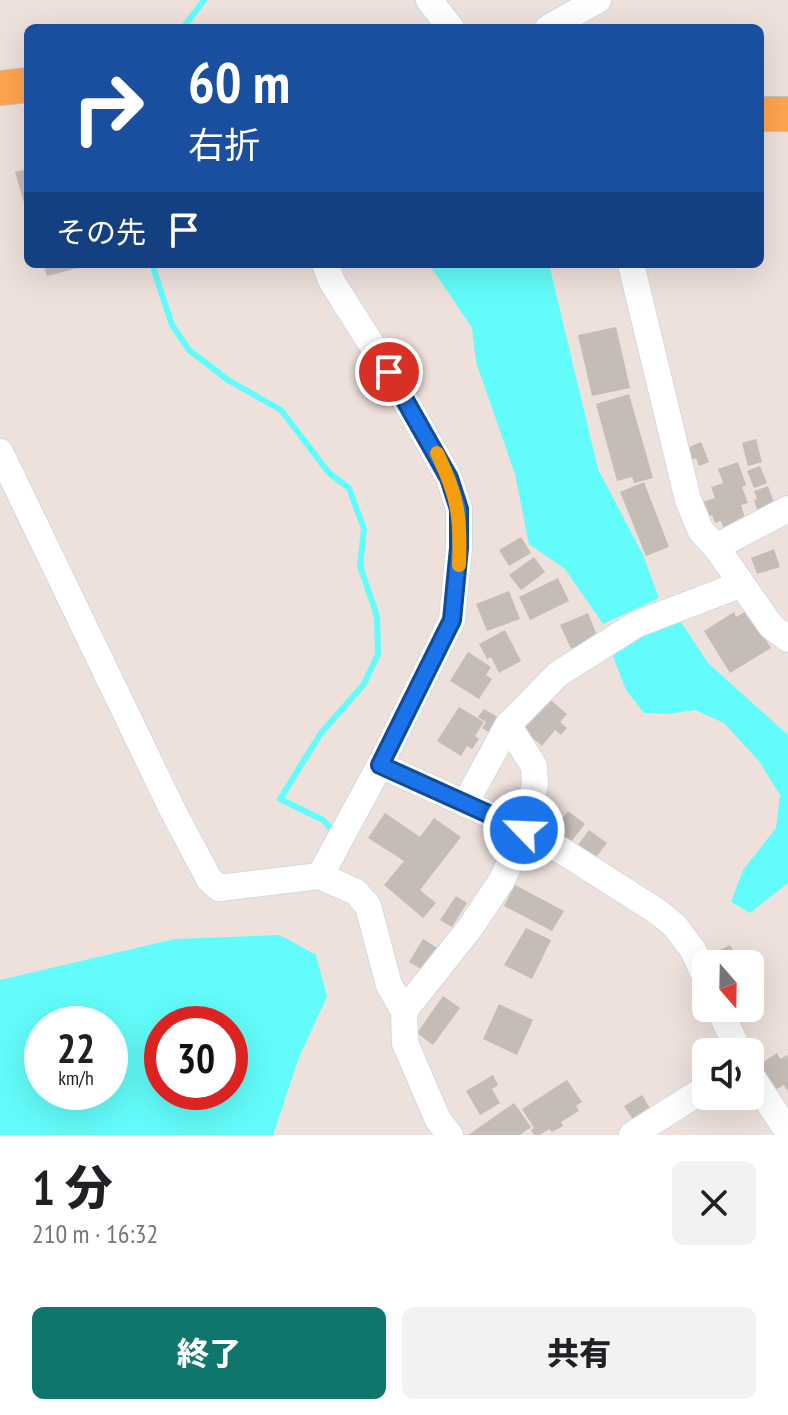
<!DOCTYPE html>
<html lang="ja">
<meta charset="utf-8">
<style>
:root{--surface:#fff;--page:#f2f2f2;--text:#202124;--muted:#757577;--accent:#0f766e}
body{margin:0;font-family:"PT Sans Narrow","Noto Sans JP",sans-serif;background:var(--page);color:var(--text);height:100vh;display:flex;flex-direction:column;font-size:30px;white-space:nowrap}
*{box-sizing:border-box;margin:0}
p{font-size:26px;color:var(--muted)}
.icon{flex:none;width:44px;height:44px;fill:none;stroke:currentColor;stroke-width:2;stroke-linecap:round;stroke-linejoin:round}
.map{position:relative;height:1135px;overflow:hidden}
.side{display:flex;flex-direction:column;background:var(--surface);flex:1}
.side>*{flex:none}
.top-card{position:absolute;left:24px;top:24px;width:740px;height:244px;border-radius:12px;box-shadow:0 8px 32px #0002;background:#1a4fa0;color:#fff;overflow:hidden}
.needle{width:52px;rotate:160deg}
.buttons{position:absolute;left:692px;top:950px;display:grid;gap:16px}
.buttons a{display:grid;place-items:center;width:72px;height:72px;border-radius:12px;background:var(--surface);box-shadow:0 8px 32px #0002;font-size:40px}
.speed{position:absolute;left:24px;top:1006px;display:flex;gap:16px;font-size:40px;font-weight:700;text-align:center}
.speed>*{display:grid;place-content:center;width:104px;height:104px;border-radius:50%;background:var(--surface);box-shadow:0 8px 32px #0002;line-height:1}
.speed small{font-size:20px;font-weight:400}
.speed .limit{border:12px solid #d22;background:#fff;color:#111}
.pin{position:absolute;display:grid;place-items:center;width:68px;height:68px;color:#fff;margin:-34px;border:4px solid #fff;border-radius:50%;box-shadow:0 2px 8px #0007}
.me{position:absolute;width:88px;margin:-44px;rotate:294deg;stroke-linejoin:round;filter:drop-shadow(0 0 6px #0008)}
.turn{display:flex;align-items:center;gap:28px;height:168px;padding:0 32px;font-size:36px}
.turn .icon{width:104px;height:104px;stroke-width:2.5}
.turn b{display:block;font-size:56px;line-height:68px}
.then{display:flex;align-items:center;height:76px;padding:0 32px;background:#0003;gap:16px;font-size:30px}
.round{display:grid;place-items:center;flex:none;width:84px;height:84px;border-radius:12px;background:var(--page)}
.head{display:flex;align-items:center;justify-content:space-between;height:136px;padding:0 32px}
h1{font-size:48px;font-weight:800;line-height:60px}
.button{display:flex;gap:16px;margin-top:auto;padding:16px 32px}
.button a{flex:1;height:92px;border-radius:12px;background:var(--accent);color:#fff;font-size:32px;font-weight:800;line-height:92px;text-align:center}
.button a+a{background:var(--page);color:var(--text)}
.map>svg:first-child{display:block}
</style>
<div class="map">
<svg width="788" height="1135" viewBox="0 0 788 1135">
<rect width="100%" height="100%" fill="#eee0db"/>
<path fill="#62fcfa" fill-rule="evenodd" d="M429 264H549L598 469 643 555 659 598 603 624 565 569 529 544 515 474 476 362 472 328Z
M681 622 708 663 788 735V883L750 913 731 902 743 870 776 828 780 795 759 761 724 723 695 710 668 714 644 713 626 690 611 651 664 623Z
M280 935 316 955 327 997 299 1057 273 1135H0V980L175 939ZM110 1024V1092H42V1024ZM162 1024H230V1092H162Z"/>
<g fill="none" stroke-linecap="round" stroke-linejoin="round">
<path stroke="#62fcfa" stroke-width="6" d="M183 28 204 0
M152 264 172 325 189 350 228 380 281 410 329 473 349 488 364 529 360 566 377 616 378 654 364 684 321 733 280 799 323 820 331 829"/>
</g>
<path fill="#c5bcb6" d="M28 169V213H27L15 172Z
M43 264H89V265L47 276Z
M616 327 630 388 592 396 578 335Z
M629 394 653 478 634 483 632 477 617 481 596 404Z
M756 439 762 462 748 466 742 443Z
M701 442 709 462 699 466 696 458 688 461 684 449Z
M738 462 746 485 742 487 748 503 741 505 747 524 725 532 721 521 715 523 712 515 708 517 703 502 715 498 711 487 723 483 718 469Z
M760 466 767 483 754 488 747 471Z
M644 482 669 547 646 556 620 492Z
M768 486 777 510 759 516 754 500 757 499 754 491Z
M521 537 531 553 509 566 499 550Z
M774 549 780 567 757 574 751 558Z
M534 557 545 572 521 590 509 575Z
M558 578 569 601 530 620 519 597Z
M509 591 520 619 487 631 476 604Z
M748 610 771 648 730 673 704 631 734 612 736 617Z
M588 613 598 638 571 649 560 625Z
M505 630 521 661 499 673 491 657 487 659 479 644Z
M468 652 491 667 486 675 492 679 479 699 450 681Z
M547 697 567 714 560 722 567 728 561 735 555 730 542 746 521 728Z
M459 707 484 722 475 736 479 739 472 749 467 746 461 756 437 741Z
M484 709 501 719 492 734 482 728 486 722 478 717Z
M568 811 585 824 570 843 553 830Z
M385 813 420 837 434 818 461 837 420 890 436 903 423 918 384 885 404 861 368 838Z
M589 830 607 843 596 857 575 849Z
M515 885 564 911 552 931 504 906Z
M456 896 467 903 452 927 440 920Z
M526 928 551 940 532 979 504 965Z
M423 939 439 949 426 972 409 962Z
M730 945 740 964H717L712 954Z
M443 996 460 1008 433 1045 417 1033Z
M499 1004 533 1020 517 1055 483 1039Z
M777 1053 780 1059 788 1055V1089L786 1090 784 1085 773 1091 759 1065Z
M493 1075 498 1085 492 1089 500 1103 480 1115 466 1091Z
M567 1080 582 1102 576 1106 579 1111 561 1122 563 1126 552 1132 549 1129 540 1135H534L531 1130 534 1128 522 1109Z
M642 1095 653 1113 636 1124 624 1106Z
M514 1103 531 1127 520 1135H468Z"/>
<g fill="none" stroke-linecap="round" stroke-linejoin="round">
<g stroke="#d0dae5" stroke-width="28">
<path id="minor" d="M429 0 451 28
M548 28 598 0
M631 264 688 500 701 531 716 547 771 626 788 639
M0 452 172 809 209 879 219 888 320 876 356 892 368 906 389 985 404 1011
M716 547 788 509
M380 765 524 830 564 852 658 912 675 926 693 950 706 979
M465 804 508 725 558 674 637 624 742 584
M320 876 380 765 452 620 459 548V509L449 478 389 372 332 282 325 264
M719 1008 739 1052
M750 1074 788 1132
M450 1135 438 1120 405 1043 404 1011 470 928 502 880 524 830 535 784 534 766 508 725
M632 1135 706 1088"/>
</g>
<g stroke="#c3c3c3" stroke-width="36">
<path id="major" d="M0 88 28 85
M760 114H788"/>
</g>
<use href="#minor" stroke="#fff" stroke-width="26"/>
<use href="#major" stroke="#ffa54f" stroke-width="34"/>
</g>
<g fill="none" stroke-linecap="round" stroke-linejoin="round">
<g stroke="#114b97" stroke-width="20">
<path id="route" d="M389 372 449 478 459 509V548L452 620 380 765 524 830"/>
</g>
<use href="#route" stroke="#1a73e8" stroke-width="14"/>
<path stroke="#f59e0b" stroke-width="14" d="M437 453C458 497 461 516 459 565"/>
</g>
</svg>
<div class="buttons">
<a><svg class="needle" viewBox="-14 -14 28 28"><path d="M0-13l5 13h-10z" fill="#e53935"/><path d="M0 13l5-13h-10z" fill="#757577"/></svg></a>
<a><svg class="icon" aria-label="sound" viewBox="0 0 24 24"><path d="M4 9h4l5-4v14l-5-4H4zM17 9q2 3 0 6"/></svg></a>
</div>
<div class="speed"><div>22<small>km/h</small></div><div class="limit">30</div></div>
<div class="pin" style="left:389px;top:372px;background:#d93025"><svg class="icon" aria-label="arrive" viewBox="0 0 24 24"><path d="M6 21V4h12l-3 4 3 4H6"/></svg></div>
<svg class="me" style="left:524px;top:830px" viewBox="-20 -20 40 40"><circle r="17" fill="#1a73e8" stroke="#fff" stroke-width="3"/><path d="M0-11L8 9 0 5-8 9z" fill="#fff"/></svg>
<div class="top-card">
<div class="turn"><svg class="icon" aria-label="right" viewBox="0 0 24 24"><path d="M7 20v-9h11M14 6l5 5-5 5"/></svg><div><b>60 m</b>右折</div></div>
<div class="then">その先<svg class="icon" aria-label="arrive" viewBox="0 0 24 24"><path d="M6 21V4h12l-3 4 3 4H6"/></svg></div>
</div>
</div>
<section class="side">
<div class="head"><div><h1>1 分</h1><p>210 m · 16:32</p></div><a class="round"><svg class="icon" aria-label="close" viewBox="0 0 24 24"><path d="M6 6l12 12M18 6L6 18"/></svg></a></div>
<div class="button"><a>終了</a><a>共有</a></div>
</section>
